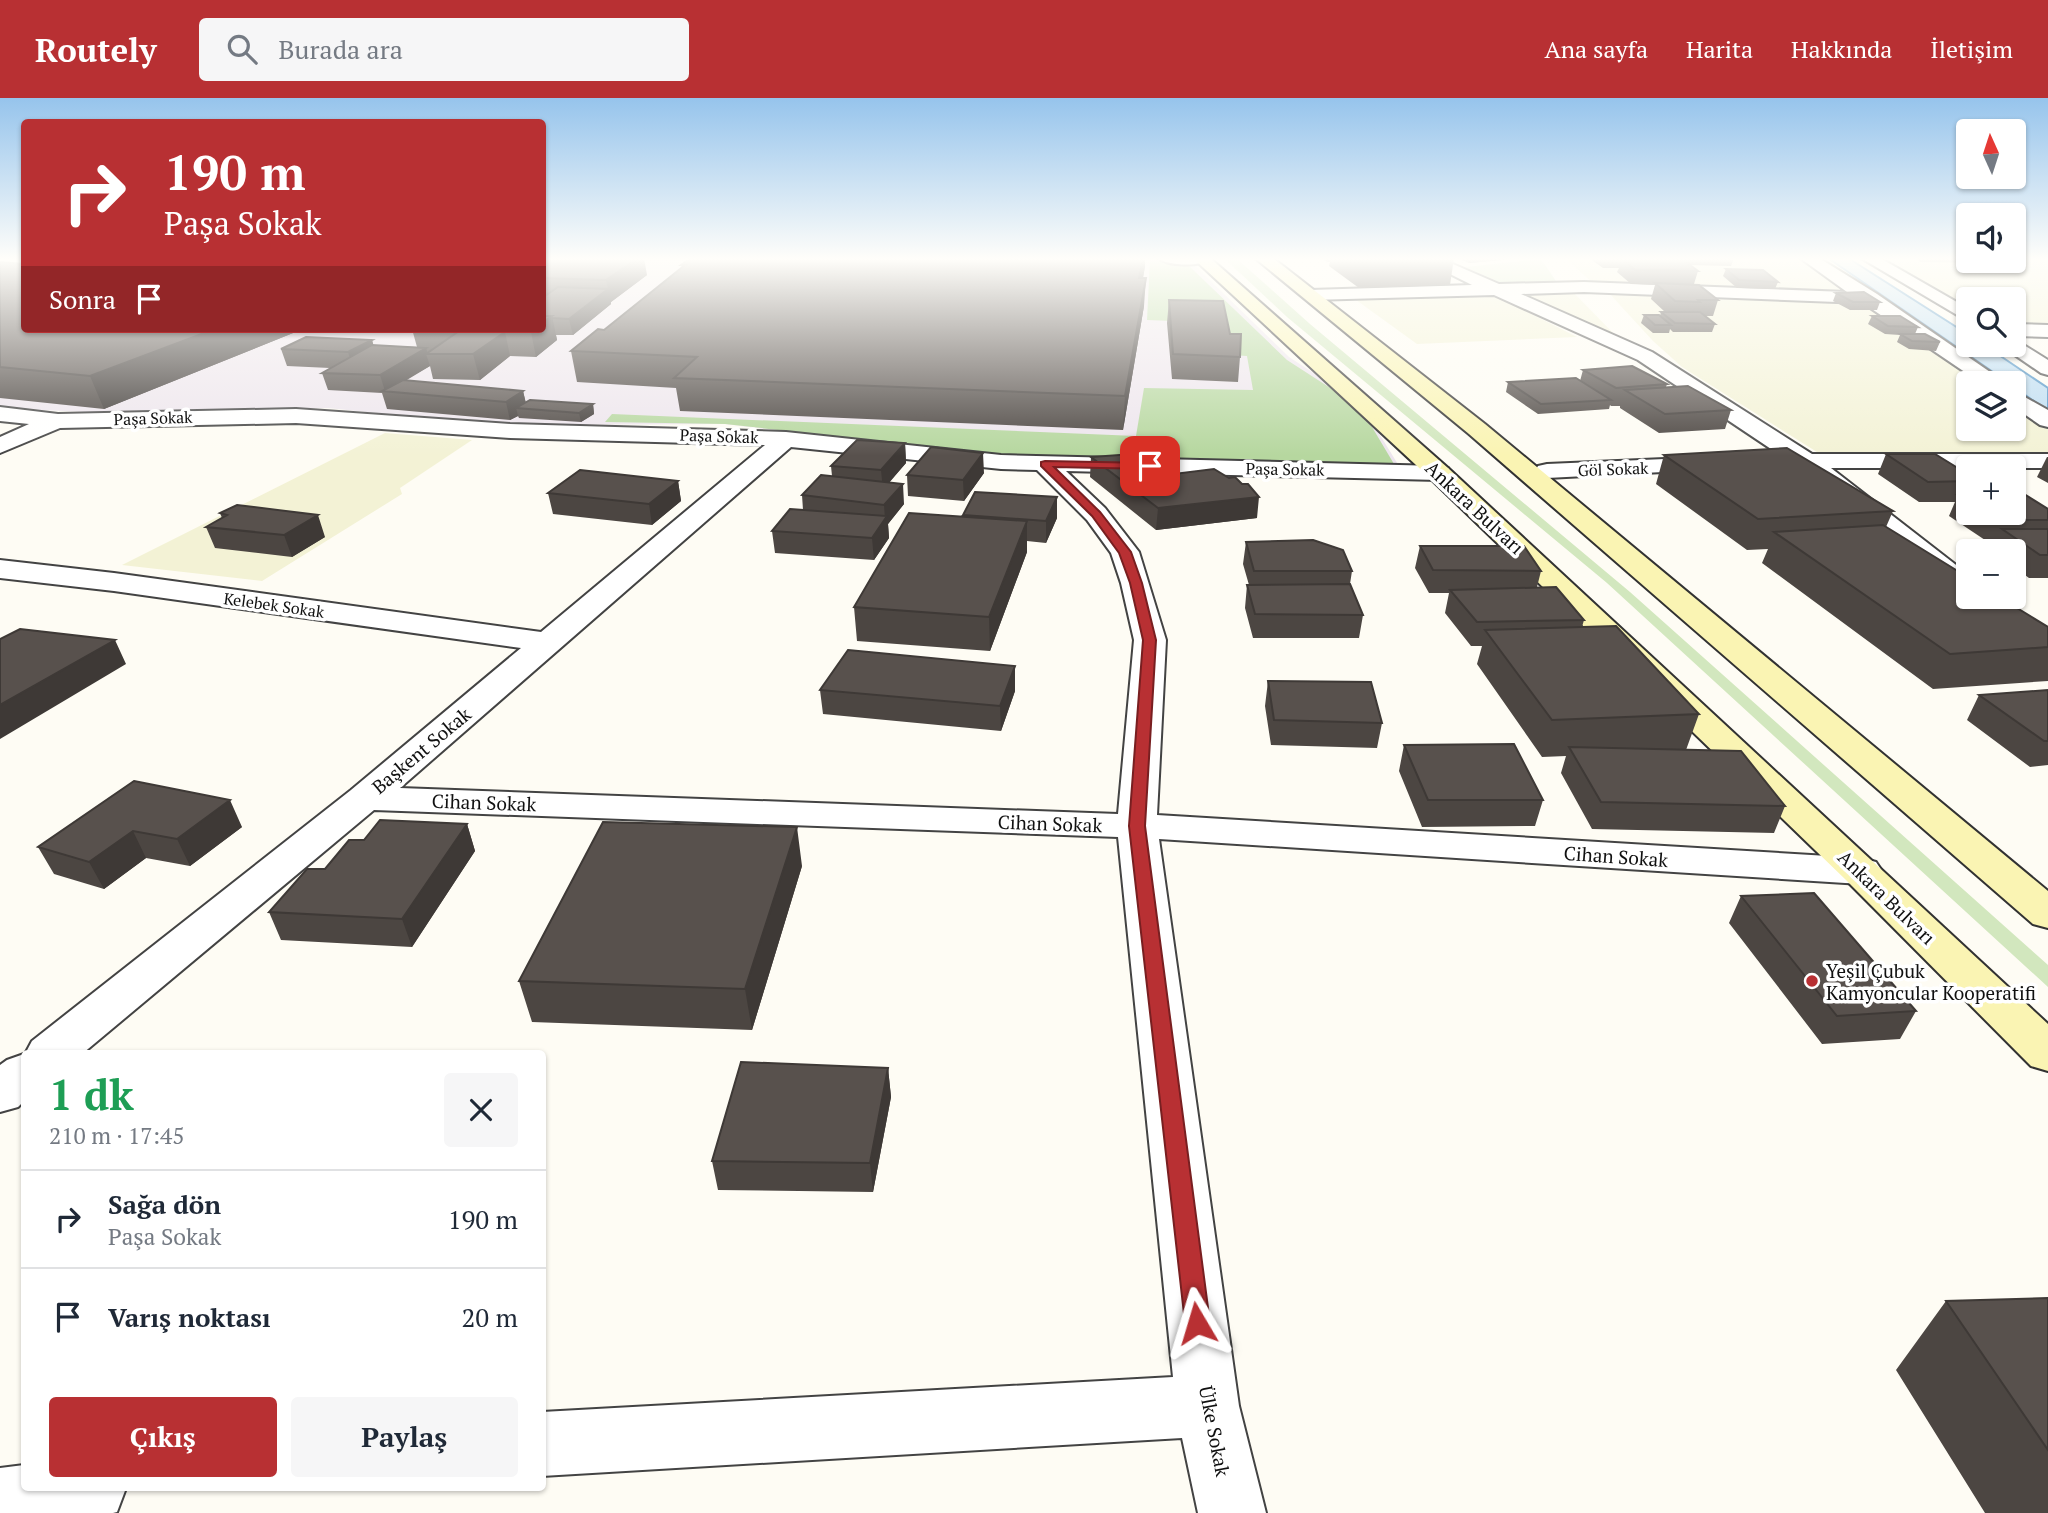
<!DOCTYPE html>
<html lang="tr">
<meta charset="utf-8">
<style>
:root{--surface:#fff;--page:#f6f6f7;--text:#1f2937;--muted:#747a83;--line:#e0e1e3;--accent:#b83033}
body{margin:0;font-family:"PT Serif",serif;background:var(--page);color:var(--text);height:100vh;display:flex;flex-direction:column;font-size:26px;white-space:nowrap}
*{box-sizing:border-box;margin:0}
p{font-size:23px;color:var(--muted)}
.icon{flex:none;width:38px;height:38px;fill:none;stroke:currentColor;stroke-width:2;stroke-linecap:round;stroke-linejoin:round}
.map{position:relative;flex:1;overflow:hidden}
.side{position:absolute;left:21px;top:952px;width:525px;height:441px;display:flex;flex-direction:column;background:var(--surface);border-radius:7px;box-shadow:0 2px 5px #0004}
.side>*{flex:none}
.top-card{position:absolute;left:21px;top:21px;width:525px;height:214px;border-radius:7px;box-shadow:0 2px 5px #0004;background:#b83033;color:#fff;overflow:hidden}
.needle{width:46px;rotate:357deg}
.controls{position:absolute;left:1956px;top:21px;display:grid;gap:14px}
.controls a{display:grid;place-items:center;width:70px;height:70px;border-radius:7px;background:var(--surface);box-shadow:0 2px 5px #0004;font-size:35px}
.pin{position:absolute;display:grid;place-items:center;width:60px;height:60px;color:#fff;margin:-30px;border-radius:14px;box-shadow:0 4px 10px #0006}
.me{position:absolute;width:77px;margin:-38px;rotate:353deg;stroke-linejoin:round;filter:drop-shadow(0 0 5px #0008)}
.turn{display:flex;align-items:center;gap:24px;height:147px;padding:0 28px;font-size:32px}
.turn .icon{width:91px;height:91px;stroke-width:2.5}
.turn b{display:block;font-size:49px;line-height:60px}
.then{display:flex;align-items:center;height:66px;padding:0 28px;background:#0003;gap:14px;font-size:26px}
.round{display:grid;place-items:center;flex:none;width:74px;height:74px;border-radius:7px;background:var(--page)}
.head{display:flex;align-items:center;justify-content:space-between;height:119px;padding:0 28px}
h1{font-size:42px;font-weight:700;line-height:52px;color:#1e9e55}
.action{display:flex;gap:14px;margin-top:auto;padding:14px 28px}
.action a{flex:1;height:80px;border-radius:7px;background:var(--accent);color:#fff;font-size:28px;font-weight:700;line-height:80px;text-align:center}
.action a+a{background:var(--page);color:var(--text)}
ul{padding:0;list-style:none}
li{display:flex;align-items:center;gap:21px;height:98px;padding:0 28px;border-top:2px solid var(--line)}
li div{flex:1}
li b{display:block;font-size:26px}
li em{font-style:normal}
header{display:flex;align-items:center;gap:42px;box-sizing:border-box;height:98px;padding:0 35px;background:var(--accent);color:#fff}
header strong{font-size:33px}
nav{display:flex;gap:38px;margin-inline-start:auto;font-size:24px}
.search{width:490px;height:63px;background:var(--page);display:flex;align-items:center;gap:18px;box-sizing:border-box;padding:0 24px;border-radius:7px;color:var(--muted);font-size:26px}
.map>svg:first-child{display:block}
</style>
<header>
<strong>Routely</strong>
<div class="search"><svg class="icon" aria-label="search" viewBox="0 0 24 24"><circle cx="10" cy="10" r="6"/><path d="M15 15l6 6"/></svg>Burada ara</div>
<nav><a>Ana sayfa</a><a>Harita</a><a>Hakkında</a><a>İletişim</a></nav>
</header>
<div class="map">
<svg width="2048" height="1415" viewBox="0 0 2048 1415">
<rect width="100%" height="100%" fill="#fefcf4"/>
<path fill="#ede5ed" d="M543 160 1189 162 1289 259 1334 288 1372 324 1399 368 966 357 725 326 539 327 422 320 328 310 105 315 0 310V182L24 231H542Z"/>
<path fill="#f3f2d5" d="M1565 160H1819L1877 198 1595 187Z
M1878 160 2014 163V160H2048V229L2014 228V201H1969V213Z
M1571 192 1617 239 1515 194Z
M1488 194 1577 239 1417 246 1352 199Z
M1608 194 1861 202 1986 285H1969V331H2014V304L2048 326V354H1817L1682 269 1653 243Z
M385 335 472 342 400 390 402 396 262 483 122 467Z"/>
<path fill="#d2e7be" d="M1224 160H1236L1310 226 1630 494 2048 867V889L1607 485 1287 219Z
M1541 161 1558 186H1504L1465 169Z"/>
<path fill="#b6d79f" d="M1150 162 1184 163 1287 262 1335 293 1372 329 1394 366 1021 359 725 326 605 324 612 316 1136 338 1144 290 1253 292 1247 258 1231 257 1225 225 1147 222Z"/>
<path fill="#bbdcf2" stroke="#478fc5" stroke-width="2" d="M1828 160H1848L1969 237V247H1984L2048 290V313L2014 289V285H2009Z"/>
<g fill="none" stroke-linecap="round" stroke-linejoin="round">
<g stroke="#434343" stroke-width="4">
<path id="minor" d="M1158 160H1209L1210 161C1201 169 1167 168 1158 160Z
M1418 160H1439L1499 186 1584 184 1847 194 1800 160H1819L1877 196 2006 285H1981L1863 205 1584 194 1521 196 1652 254 1812 356H2048V370H1831L1969 477V499H1978L1969 501 1959 498 1800 370 1788 368 1785 363 1786 361 1638 262 1494 197 1310 202 1301 197 1310 192 1472 187Z
M1861 160H1880L1969 211V224Z
M2014 226 2048 227V239L2014 238Z
M2014 241 2048 262V277L2041 275 2006 251 2003 247H2014Z
M2014 293 2048 312V329L2040 327 2014 309Z
M0 309 58 316 296 311 510 326 786 334 1001 357 1439 368 1448 370 1451 375 1448 380 1439 382 1066 373 1105 410 1139 454 1166 542 1157 717 1861 760 1876 764 1882 773 1876 782 1861 786 1159 741 1239 1308 1266 1415H1198L1182 1340 542 1378V1314L1173 1279 1118 739 374 712 82 956H25L32 943 351 692 521 550 114 493 0 480V462L114 475 541 534 765 347 510 340 296 325 60 330 0 355V339L29 326 0 323ZM791 349 1001 371 1037 372 1087 422 1111 455 1121 485 1134 542 1118 716 400 690Z
M1712 359 1721 361 1724 366 1721 371 1547 380 1538 378 1535 373 1538 368 1547 366Z
M24 956V1003L18 1009 0 1014V967L7 962Z
M24 1367V1390H126L117 1414 113 1415H0V1370Z"/>
</g>
<g stroke="#323232" stroke-width="4">
<path id="secondary" d="M1193 160H1210L1448 370 2048 926V973L2031 968 1846 782 1430 380Z
M1255 160H1273L1485 326 2048 793V830L2033 826 1469 336Z"/>
</g>
<use href="#minor" fill="#fff" fill-rule="evenodd"/>
<use href="#secondary" fill="#faf4b3" fill-rule="evenodd"/>
</g>
<path fill="#4c4642" d="M542 160 647 177 611 204V206L573 237H556L557 242 536 259 510 258 480 282 433 281 430 268 405 282 523 293 526 305 593 306 594 316 581 324 519 320 518 318 510 322 387 311 382 295 328 292 322 275 330 270 287 268 281 251 372 242 373 247 417 249 412 231H542Z
M1322 160H1454L1450 187 1359 190 1329 168 1330 164H1327Z
M1457 160H1523L1469 165Z
M1589 160 1674 161 1673 160H1734L1731 168 1690 167 1698 173 1694 186 1718 202 1713 218H1704L1715 226 1712 234H1673L1670 231 1669 235H1653L1641 225 1644 217 1660 218 1661 214H1665L1651 201 1655 187 1631 186 1617 174 1619 170H1603Z
M1913 160H1969V163H2014V160H2018L2015 165 1921 164Z
M0 164 24 231H303L104 311 0 300Z
M681 167 1145 168 1143 180 1144 208 1123 332 680 313 676 290 577 284 571 253 604 232 682 170Z
M1726 171 1778 184 1775 191 1737 190 1723 178Z
M1836 195 1880 204 1877 212H1850L1833 203Z
M1169 202 1230 236 1240 259 1238 284 1172 281 1167 225Z
M1872 218 1918 229 1915 236 1940 244 1936 253 1909 251 1897 244 1900 237 1885 236 1868 226Z
M1583 272 1667 286 1666 289 1731 312 1725 331 1659 335 1620 310V308H1611L1610 307 1609 311 1538 316 1506 294 1508 284 1580 283Z
M905 345 906 365 889 384 904 406 888 426 889 440 874 462 775 455 772 433 803 412 802 397 832 378 831 368Z
M1886 356 1969 377V415H2014L2048 411V480H2029L2014 469V453H1992L1996 444H1988L1949 418 1955 404H1919L1878 376Z
M1664 357 1893 413 1886 429 2048 529V583L1933 591 1762 465 1768 451 1747 452 1656 386Z
M1091 359 1166 377 1229 380 1257 420 1156 432 1090 379Z
M2047 359H2048V385L2037 379Z
M984 375 964 403 908 398 907 377Z
M678 383 681 403 652 427 553 416 548 395Z
M220 415 325 439 292 459 215 450 206 429 222 420Z
M963 417 1057 420 1046 445 1027 443V454L990 553 857 543 854 509Z
M1246 444 1352 473 1350 486 1363 517 1359 540H1253L1245 510 1247 487H1249L1243 466Z
M1420 448 1541 473 1537 489 1584 522 1582 529 1699 616 1686 652 1785 708 1774 735 1592 731 1561 675 1566 658 1542 659 1477 566 1482 548H1471L1445 515 1449 495H1429L1415 470Z
M1015 568V593L1001 633 823 616 820 592Z
M1268 583 1382 625 1377 650 1271 647 1265 608Z
M2048 592V667L2030 669 1967 622 1979 597Z
M1404 647 1543 702 1535 728 1422 729 1399 673Z
M134 683 242 729 190 768 146 760 104 791 54 776 38 749Z
M467 726 475 753 412 849 281 842 269 814 364 742Z
M802 768 752 932 532 924 519 883Z
M1741 798 1916 913 1900 941 1822 946 1729 825Z
M888 970 891 999 873 1094 718 1092 712 1063Z
M2048 1200V1415H1985L1896 1272 1946 1203Z"/>
<path fill="#3e3936" d="M638 160H644L647 177 611 204V206L573 237 569 221 608 191 606 182Z
M1143 160H1145V168L1138 208 1139 180Z
M1469 160H1523L1469 165Z
M1146 180 1144 208 1123 332 1125 298Z
M552 218 557 242 536 259 531 234 534 231H542V225Z
M215 231H303L104 311 90 278Z
M505 234 510 258 480 282 473 256Z
M372 242 377 259 353 271 348 254Z
M426 250 428 256H426L430 268 387 294 385 293 380 277Z
M523 293 527 311 516 310 518 318 510 322 506 304Z
M593 306 594 316 581 324 579 315Z
M905 345 906 365 883 392 881 372Z
M983 355 984 375 964 403 963 382Z
M678 383 681 403 652 427 649 406Z
M903 386 904 406 888 426 889 440 874 462 872 440 885 421 884 407Z
M1057 399V420L1046 445V423Z
M1259 399 1257 420 1156 432 1158 410Z
M318 417 325 439 292 459 284 437Z
M1027 423V454L990 553 989 519Z
M115 542 126 566 0 641V607Z
M1015 568V593L1001 633 1000 608Z
M230 702 242 729 190 768 177 741Z
M467 726 475 753 412 849 402 821Z
M797 729 802 768 752 932 745 891Z
M133 733 146 760 104 791 89 764Z
M888 970 891 999 873 1094 870 1065Z"/>
<path fill="#58514d" stroke="#3e3936" stroke-width="2" d="M542 160H638L606 182 542 180Z
M691 160H1143L1139 180H1146L1125 298 674 280 697 259 571 253 598 231 604 232 685 167H681Z
M1601 160H1621L1620 162H1605Z
M1622 160 1682 161 1698 173 1635 172Z
M0 164 24 166V231H215L90 278 0 269Z
M1726 171 1763 172 1778 184 1739 182Z
M1655 185 1699 187 1718 202H1698L1700 204 1675 203Z
M558 189 608 191 569 221 552 220V218H542V200Z
M1864 194 1880 204H1853L1836 195Z
M1169 202 1223 203 1230 236H1241L1240 259 1173 256Z
M1661 214H1700L1715 226 1675 225Z
M1644 217H1659L1671 227H1655Z
M542 218H552L542 225Z
M1872 218H1900L1918 229 1888 228Z
M462 231H535L531 234H505L473 256H426Z
M1900 236H1925L1940 244 1912 243Z
M306 239 372 242 348 254 281 251Z
M372 247 426 250 380 277 322 275Z
M1632 268 1667 286 1616 290 1583 272Z
M1576 280 1611 302 1541 306 1508 284Z
M403 282 523 293 506 304 382 293Z
M1688 288 1731 312 1665 316 1625 292Z
M530 302 593 306 579 315 516 310Z
M857 342 905 345 881 372 831 368Z
M931 349 983 355 963 382 907 377Z
M1787 350 1893 413 1758 421 1664 357Z
M1147 355 1166 377 1214 371 1229 380 1235 379 1242 386H1248L1259 399 1158 410 1091 359Z
M1886 356H1935L1969 377V383L1928 384Z
M580 372 678 383 649 406 548 395Z
M821 377 903 386 884 407 802 397Z
M975 394 1057 399 1046 423 963 417Z
M1969 396V403L1958 397Z
M2014 396H2024L2048 411V422H1998L1986 415H2014Z
M237 407 318 417 284 437 206 429 227 417 220 415Z
M790 411 887 418 872 440 772 433Z
M909 415 1027 423 989 519 854 509Z
M1883 427 1969 480V499H1999L2048 529V549L1950 556 1774 434Z
M2002 431H2048V457H2040Z
M1313 442 1343 452 1352 473H1254L1246 444Z
M1420 448H1524L1541 473 1433 472Z
M1350 486 1363 517 1255 516 1247 487Z
M1556 489 1584 522 1477 524 1450 492Z
M1616 528 1699 616 1552 622 1485 532Z
M20 531 115 542 0 607V541Z
M848 552 1015 568 1000 608 820 592Z
M1268 583 1371 584 1382 625 1274 622Z
M2048 592V643H2044L1979 597Z
M1514 646 1543 702H1428L1404 647Z
M1569 649 1741 653 1785 708 1601 704Z
M134 683 230 702 177 741 133 733 89 764 38 749Z
M380 722 467 726 402 821 269 814 307 771H325L349 742H364Z
M603 724 797 729 745 891 519 883Z
M1814 795 1916 913 1837 918 1741 798Z
M741 964 888 970 870 1065 712 1063Z
M2048 1200V1352L1946 1203Z"/>
<linearGradient id="sky" x2="0" y2="1"><stop stop-color="#96c4ec"/><stop offset="0.45" stop-color="#fffefa"/><stop offset="1" stop-color="#fffefa" stop-opacity="0"/></linearGradient>
<rect width="2048" height="358" fill="url(#sky)"/>
<path fill="#b83033" stroke="#781f21" stroke-width="2" d="M1045 363 1150 365 1155 368 1150 371 1054 369 1100 414 1131 454 1142 485 1156 542 1145 728 1210 1225 1206 1233 1197 1237 1189 1233 1185 1225 1129 728 1143 542 1130 485 1119 455 1092 418 1041 368V364Z"/>
<circle fill="#b83033" stroke="#fff" stroke-width="2.5" cx="1812" cy="883" r="7"/>
<g text-anchor="middle" dominant-baseline="central" stroke-width="7" stroke-linejoin="round" paint-order="stroke">
<g font-size="16" fill="#101010" stroke="#fff">
<text transform="translate(153 320) rotate(-2)">Paşa Sokak</text>
<text transform="translate(719 338) rotate(2)">Paşa Sokak</text>
<text transform="translate(1285 371) rotate(1)">Paşa Sokak</text>
<text transform="translate(1613 371) rotate(-2)">Göl Sokak</text>
<text transform="translate(274 507) rotate(8)">Kelebek Sokak</text>
</g>
<g font-size="19" fill="#101010" stroke="#fff">
<text transform="translate(1475 409) rotate(43)">Ankara Bulvarı</text>
<text transform="translate(421 652) rotate(-40)">Başkent Sokak</text>
<text transform="translate(484 704) rotate(2)">Cihan Sokak</text>
<text transform="translate(1050 725) rotate(2)">Cihan Sokak</text>
<text transform="translate(1616 758) rotate(4)">Cihan Sokak</text>
<text transform="translate(1887 799) rotate(44)">Ankara Bulvarı</text>
<text transform="translate(1215 1333) rotate(79)">Ülke Sokak</text>
</g>
<g font-size="19" fill="#101010" stroke="#fff" text-anchor="start">
<text x="1826" y="872">Yeşil Çubuk<tspan x="1826" dy="22">Kamyoncular Kooperatifi</tspan></text>
</g>
</g>
</svg>
<div class="controls">
<a><svg class="needle" viewBox="-14 -14 28 28"><path d="M0-13l5 13h-10z" fill="#e53935"/><path d="M0 13l5-13h-10z" fill="#747a83"/></svg></a>
<a><svg class="icon" aria-label="sound" viewBox="0 0 24 24"><path d="M4 9h4l5-4v14l-5-4H4zM17 9q2 3 0 6"/></svg></a>
<a><svg class="icon" aria-label="search" viewBox="0 0 24 24"><circle cx="10" cy="10" r="6"/><path d="M15 15l6 6"/></svg></a>
<a><svg class="icon" aria-label="layers" viewBox="0 0 24 24"><path d="M12 4l9 5-9 5-9-5zM3 14l9 5 9-5"/></svg></a>
<a>+</a>
<a>−</a>
</div>
<div class="pin" style="left:1150px;top:368px;background:#d93025"><svg class="icon" aria-label="arrive" viewBox="0 0 24 24"><path d="M6 21V4h12l-3 4 3 4H6"/></svg></div>
<svg class="me" style="left:1197px;top:1225px" viewBox="-20 -20 40 40"><path d="M0-17L14 15 0 8-14 15z" fill="#b83033" stroke="#fff" stroke-width="4"/></svg>
<div class="top-card">
<div class="turn"><svg class="icon" aria-label="right" viewBox="0 0 24 24"><path d="M7 20v-9h11M14 6l5 5-5 5"/></svg><div><b>190 m</b>Paşa Sokak</div></div>
<div class="then">Sonra<svg class="icon" aria-label="arrive" viewBox="0 0 24 24"><path d="M6 21V4h12l-3 4 3 4H6"/></svg></div>
</div>
<section class="side">
<div class="head"><div><h1>1 dk</h1><p>210 m · 17:45</p></div><a class="round"><svg class="icon" aria-label="close" viewBox="0 0 24 24"><path d="M6 6l12 12M18 6L6 18"/></svg></a></div>
<ul>
<li><svg class="icon" aria-label="right" viewBox="0 0 24 24"><path d="M7 20v-9h11M14 6l5 5-5 5"/></svg><div><b>Sağa dön</b><p>Paşa Sokak</p></div><em>190 m</em></li>
<li><svg class="icon" aria-label="arrive" viewBox="0 0 24 24"><path d="M6 21V4h12l-3 4 3 4H6"/></svg><div><b>Varış noktası</b></div><em>20 m</em></li>
</ul>
<div class="action"><a>Çıkış</a><a>Paylaş</a></div>
</section>
</div>
